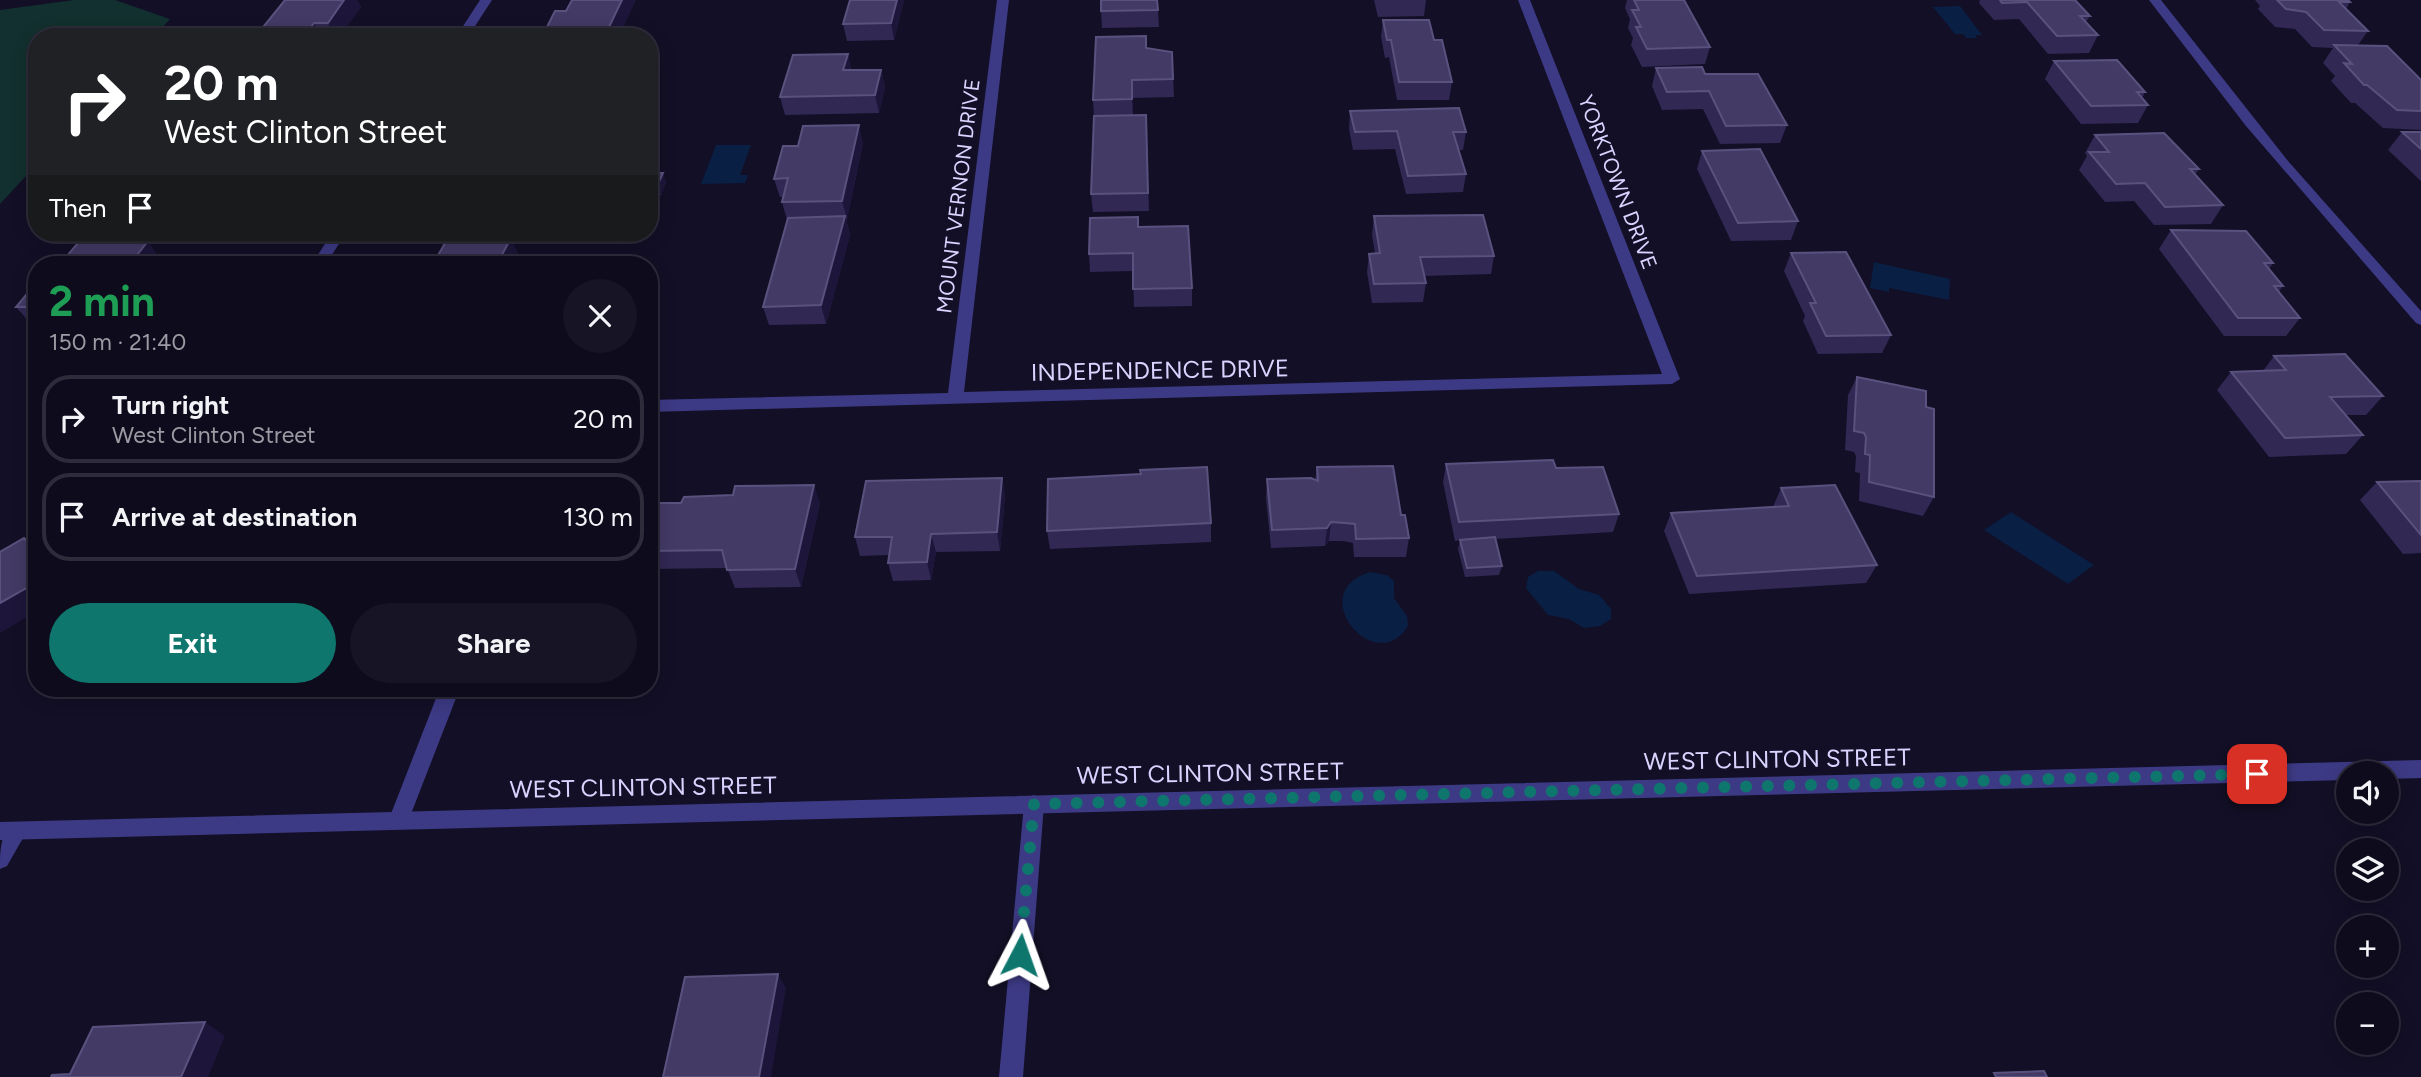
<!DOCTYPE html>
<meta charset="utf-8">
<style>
:root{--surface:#0e0b1c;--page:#171425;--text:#f1f3f6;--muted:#9b9ba3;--line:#2e2b3b;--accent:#0f766e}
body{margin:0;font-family:Figtree,sans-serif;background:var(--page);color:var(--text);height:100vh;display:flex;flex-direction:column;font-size:26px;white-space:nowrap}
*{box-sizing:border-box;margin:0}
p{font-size:23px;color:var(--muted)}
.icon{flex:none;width:38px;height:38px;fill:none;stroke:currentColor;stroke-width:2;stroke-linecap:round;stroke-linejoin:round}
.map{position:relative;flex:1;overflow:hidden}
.panel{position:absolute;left:28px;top:256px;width:630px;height:441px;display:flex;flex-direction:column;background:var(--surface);border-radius:28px;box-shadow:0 4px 18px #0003,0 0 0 2px var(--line)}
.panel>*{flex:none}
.banner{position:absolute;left:28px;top:28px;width:630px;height:214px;border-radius:28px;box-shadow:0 4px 18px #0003,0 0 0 2px var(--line);background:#202124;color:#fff;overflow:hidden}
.fabs{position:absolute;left:2336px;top:761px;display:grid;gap:14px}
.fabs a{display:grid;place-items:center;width:63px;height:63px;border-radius:50%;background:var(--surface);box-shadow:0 4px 18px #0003,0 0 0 2px var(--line);font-size:35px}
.pin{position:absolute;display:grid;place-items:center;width:60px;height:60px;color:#fff;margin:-30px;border-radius:14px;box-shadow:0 4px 10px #0006}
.me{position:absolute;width:77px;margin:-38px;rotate:4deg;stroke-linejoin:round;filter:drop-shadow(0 0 5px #0008)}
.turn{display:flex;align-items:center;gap:24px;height:147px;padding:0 21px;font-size:32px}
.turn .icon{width:91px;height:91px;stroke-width:2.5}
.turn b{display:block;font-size:49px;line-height:60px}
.then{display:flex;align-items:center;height:66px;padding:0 21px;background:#0003;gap:14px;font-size:26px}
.round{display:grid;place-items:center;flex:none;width:74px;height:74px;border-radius:37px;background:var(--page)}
.summary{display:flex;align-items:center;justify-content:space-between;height:119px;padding:0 21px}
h1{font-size:42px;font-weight:700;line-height:52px;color:#1e9e55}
.primary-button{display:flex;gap:14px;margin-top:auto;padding:14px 21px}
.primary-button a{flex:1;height:80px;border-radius:42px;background:var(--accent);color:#fff;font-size:28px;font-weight:700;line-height:80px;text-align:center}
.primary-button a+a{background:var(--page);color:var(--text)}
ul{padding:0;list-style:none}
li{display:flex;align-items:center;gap:21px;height:88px;margin:0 14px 10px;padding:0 7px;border:4px solid var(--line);border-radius:28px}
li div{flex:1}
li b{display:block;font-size:26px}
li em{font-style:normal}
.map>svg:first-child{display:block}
</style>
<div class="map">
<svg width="2421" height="1077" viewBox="0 0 2421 1077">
<rect width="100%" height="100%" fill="#130f26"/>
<path fill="#12302f" d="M74 0H115L170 19 154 37H37V164L0 204V10Z"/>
<path fill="#0a1f44" d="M1960 6 1982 35H1975L1977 38H1966L1963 34H1955L1933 7Z
M716 145H751L740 175H748L745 183 701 184Z
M1874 262 1950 279 1949 300 1889 288V292L1870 288Z
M2011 512 2094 565 2068 584 1984 530Z
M1538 571H1554L1579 589 1599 595 1611 609V619L1600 626 1584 628 1569 619 1548 615 1526 588 1528 577Z
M1370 572 1387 575 1394 581V598L1407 616 1408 626C1375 679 1303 592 1370 572Z"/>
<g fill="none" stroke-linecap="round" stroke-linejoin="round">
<path fill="#3d3a85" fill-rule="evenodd" d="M480 0H492L468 37H456Z
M997 0H1009L964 392 1662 374 1518 0H1530L1680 379 1672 384 649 412V400L948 393Z
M2149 0H2161L2288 161 2421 311V325L2416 323 2246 126Z
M332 233H346L326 264H312Z
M440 688H460L409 819 406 826 399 828 392 826 389 819Z
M1034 795 1041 798 1044 804 1023 1077H999L1024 804 1027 798Z
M17 822 24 824 27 831 7 866 0 869C0 851 0 829 17 822Z"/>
<path fill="#3d3a85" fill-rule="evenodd" d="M2421 760V778L2387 779V774H2348V780L0 840V822Z"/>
</g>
<path fill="#312854" d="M285 0H357L361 7 339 37H255Z
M572 0 619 37H542L566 11Z
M904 0 894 40 847 41 843 24Z
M1374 0H1426L1424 16 1378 17Z
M1627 0H1684L1710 47 1705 64 1642 67 1631 45 1633 38 1628 28 1630 19 1625 8Z
M1980 0H2075L2090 16 2086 22 2098 35 2089 53 2048 54 2019 19 1994 20 1979 3Z
M2255 0H2348L2350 2 2346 9 2368 31 2358 45 2421 80V130L2383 128 2355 103H2351L2331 81 2335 76 2323 63 2333 48 2312 47 2295 29 2275 27 2258 9 2260 6Z
M1158 10 1159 27 1102 28 1101 11Z
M1383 20 1434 40 1452 82 1449 100H1397L1389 57 1385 58 1381 37Z
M1147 48 1172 52 1174 97 1133 98V115H1146L1149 211 1093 212 1091 194 1094 117 1093 100Z
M848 54 851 70H881L885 87 879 113 785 115 780 97Z
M2054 61 2145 92 2142 98 2148 105 2138 123 2081 124 2045 79Z
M1656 68 1705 74 1787 125 1780 143 1720 144 1703 109 1662 110 1652 86Z
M1350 111 1466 132 1463 150H1458L1466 174 1463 192 1406 194 1395 149 1353 150 1349 129Z
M2402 132H2421V181L2388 150Z
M2095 135 2199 169 2195 175 2223 205 2211 224 2154 225 2134 201 2105 202 2079 170 2087 156 2085 153Z
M863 143 847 219H846L850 235 826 324 769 325 763 307 787 220 782 202 783 197H780L774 179Z
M1702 151 1798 221 1791 240 1731 241 1697 169Z
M649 173 666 182 661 195 649 196Z
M1374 216 1494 256 1491 274 1424 276 1426 283 1423 302 1372 303 1367 272 1369 254 1375 253 1372 235Z
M1139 227 1192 288V306L1134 307 1133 271 1090 272 1089 254Z
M2171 230 2273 263 2269 269 2283 286 2279 291 2300 318 2286 336H2224L2159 249Z
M1791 253 1891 335 1882 353 1818 354 1803 321 1805 316 1784 271Z
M37 282V325H32L16 307Z
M2274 356 2383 396 2366 415H2346L2363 435 2346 454 2269 457 2217 390 2231 372 2263 371Z
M1857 377 1926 407 1934 497 1923 516 1859 501 1860 473 1855 472 1856 456 1854 452 1845 450 1848 395Z
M1446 464 1556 468 1619 514 1613 532 1495 539 1502 566 1499 575 1465 577 1458 549 1460 540 1455 541 1443 482Z
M1317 467 1401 515 1409 538 1406 557H1354L1353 543 1343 541H1329L1325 546 1271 548 1266 498 1267 479 1315 480Z
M1002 478 1005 496 1000 551 936 552 931 580 893 581 888 563 889 555 860 556 855 537Z
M2421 481V553L2403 554 2360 500 2377 482Z
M1781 488 1877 565 1866 583 1689 594 1664 531 1671 513 1773 507Z
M649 503H820L801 587 735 588 727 568 649 569Z
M1211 523V542L1050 549 1047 531Z"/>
<path fill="#1d163a" d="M344 0H357L361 7 339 37H335L328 23Z
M622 0H636L619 37H610L608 29Z
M897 0H904L894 40 891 23Z
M314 23 322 37H304Z
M566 30 569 37 563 36Z
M848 54 851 72 843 70Z
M881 70 885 87 879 113 875 95Z
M1132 80 1133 98V117L1132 99Z
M859 125 863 143 847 219 842 201Z
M663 173 666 182 661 195 657 186Z
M845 216 850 235 826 324 821 305Z
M511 238 520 257 516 264H497Z
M148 241 161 260 158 264H130Z
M1002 478 1005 496 1000 551 997 532Z
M814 485 820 503 801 587 795 569Z
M1331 522 1329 541 1325 546 1327 528Z
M931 534 936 552 931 580 927 562Z
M37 582V611L0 633V603Z
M778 974 786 988 771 1077H759Z
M205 1022 225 1036 208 1077H181Z"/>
<path fill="#433a66" stroke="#5a527e" stroke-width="2" d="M285 0H344L328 23H314L304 37H255Z
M572 0H622L608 29 566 30 563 36 542 37 555 11H566Z
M850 0H897L891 23 843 24Z
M1101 0H1157L1158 10 1101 11Z
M1634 0H1684L1710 47 1647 49 1636 27H1641L1632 10H1639Z
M2000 0H2075L2090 16H2080L2098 35 2057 36 2027 2 2002 3Z
M2277 0H2348L2350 2H2339L2368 31 2324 30 2306 12 2286 9Z
M1383 20H1429L1434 40H1442L1452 82H1399L1391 40H1387Z
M1146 36V48L1172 52 1173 79 1132 80V99L1093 100 1096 37Z
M2334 45 2387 46 2421 80V111L2397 110 2367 85H2364L2344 63 2352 64Z
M848 54 843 70H881L875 95 780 97 793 55Z
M2117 60 2145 92H2137L2148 105 2091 106 2054 61Z
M1702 67 1705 74H1758L1787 125 1726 126 1709 91 1667 92 1656 68Z
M1459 108 1466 132H1453L1466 174 1408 176 1397 131 1355 132 1350 111Z
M1146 115 1148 193 1091 194 1094 116Z
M859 125 842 201 782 202 788 178 774 179 783 146H798L803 126Z
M2402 132H2421V149Z
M2164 133 2199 169H2190L2223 205 2165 207 2145 183 2116 184 2089 152H2109L2095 135Z
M1760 149 1798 221 1738 223 1702 151Z
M649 173H663L657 186H649Z
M1483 215 1494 256 1420 257 1426 283 1374 284 1369 254 1380 253 1374 216Z
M845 216 821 305 763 307 788 218Z
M1138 217V227L1188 226 1192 288 1133 289V253L1089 254 1090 218Z
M2171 230 2246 231 2273 263H2264L2283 286H2274L2300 318H2238Z
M454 237 511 238 497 264H433L448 238Z
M148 241 130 264H60L78 243Z
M1846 252 1891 335 1826 336 1810 303H1816L1791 253Z
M37 282V307H16Z
M2345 354 2383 396 2330 397 2363 435 2285 438 2231 372 2286 370 2274 356Z
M1857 377 1926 391V407L1934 409V497L1869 482 1870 455 1865 454 1866 437 1864 433 1854 431Z
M1553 460 1556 468 1603 467 1619 514 1459 522 1446 464Z
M1393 466 1401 515H1405L1409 538 1356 539 1355 524 1345 523 1331 522 1327 528 1272 530 1267 479 1311 478 1318 481 1317 467Z
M1207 467 1211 523 1047 531 1048 479 1141 474 1140 470Z
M1002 478 997 532 931 534 927 562 888 563 892 537H855L866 481Z
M2421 481V535L2377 482Z
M814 485 795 569 727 570 722 550 649 551V503H681L684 497 733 495 735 486Z
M1835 485 1877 565 1697 576 1671 513 1789 506 1781 488Z
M1495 537 1502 566 1467 568 1460 540Z
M24 538 37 551V582L0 603V552Z
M778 974 759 1077H663L685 977Z
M205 1022 181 1077H51L52 1075 70 1074 93 1027Z
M2044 1071 2047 1077H1996L1994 1073Z"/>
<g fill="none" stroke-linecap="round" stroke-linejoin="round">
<path stroke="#0f766e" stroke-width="12" stroke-dasharray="0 21.6" d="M1020 955 1034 804 2257 774"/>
</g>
<g text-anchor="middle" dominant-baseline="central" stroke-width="7" stroke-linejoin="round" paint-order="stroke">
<g font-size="21" fill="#d9d4ff" stroke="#130f26">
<text transform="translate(1618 182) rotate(69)">YORKTOWN DRIVE</text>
<text transform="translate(958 196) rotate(-83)">MOUNT VERNON DRIVE</text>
</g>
<g font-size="24" fill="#d9d4ff" stroke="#130f26">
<text transform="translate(1160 370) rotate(-1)">INDEPENDENCE DRIVE</text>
<text transform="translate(1777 759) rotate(-1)">WEST CLINTON STREET</text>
<text transform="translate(1210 773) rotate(-1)">WEST CLINTON STREET</text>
<text transform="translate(643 787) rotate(-1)">WEST CLINTON STREET</text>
</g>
</g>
</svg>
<div class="fabs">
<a><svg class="icon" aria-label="sound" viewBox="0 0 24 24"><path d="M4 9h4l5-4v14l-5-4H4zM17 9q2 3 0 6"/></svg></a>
<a><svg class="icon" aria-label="layers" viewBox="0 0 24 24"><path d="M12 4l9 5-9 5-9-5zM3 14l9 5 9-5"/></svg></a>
<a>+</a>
<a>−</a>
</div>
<div class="pin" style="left:2257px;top:774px;background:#d93025"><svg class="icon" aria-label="arrive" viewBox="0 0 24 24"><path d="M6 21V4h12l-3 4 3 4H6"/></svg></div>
<svg class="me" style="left:1020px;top:955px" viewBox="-20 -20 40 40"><path d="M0-17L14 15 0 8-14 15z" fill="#0f766e" stroke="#fff" stroke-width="4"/></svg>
<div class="banner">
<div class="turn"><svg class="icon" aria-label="right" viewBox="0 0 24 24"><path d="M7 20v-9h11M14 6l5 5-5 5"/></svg><div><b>20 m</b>West Clinton Street</div></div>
<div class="then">Then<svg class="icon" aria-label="arrive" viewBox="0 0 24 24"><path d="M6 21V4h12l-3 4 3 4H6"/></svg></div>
</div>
<section class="panel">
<div class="summary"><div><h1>2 min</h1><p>150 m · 21:40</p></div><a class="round"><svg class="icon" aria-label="close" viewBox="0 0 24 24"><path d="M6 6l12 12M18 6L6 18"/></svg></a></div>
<ul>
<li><svg class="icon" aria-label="right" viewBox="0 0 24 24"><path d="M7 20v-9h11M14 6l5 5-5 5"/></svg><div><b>Turn right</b><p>West Clinton Street</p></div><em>20 m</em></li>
<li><svg class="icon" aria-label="arrive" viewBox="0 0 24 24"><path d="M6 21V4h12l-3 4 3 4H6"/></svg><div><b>Arrive at destination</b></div><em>130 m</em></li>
</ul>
<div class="primary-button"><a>Exit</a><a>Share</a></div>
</section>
</div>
